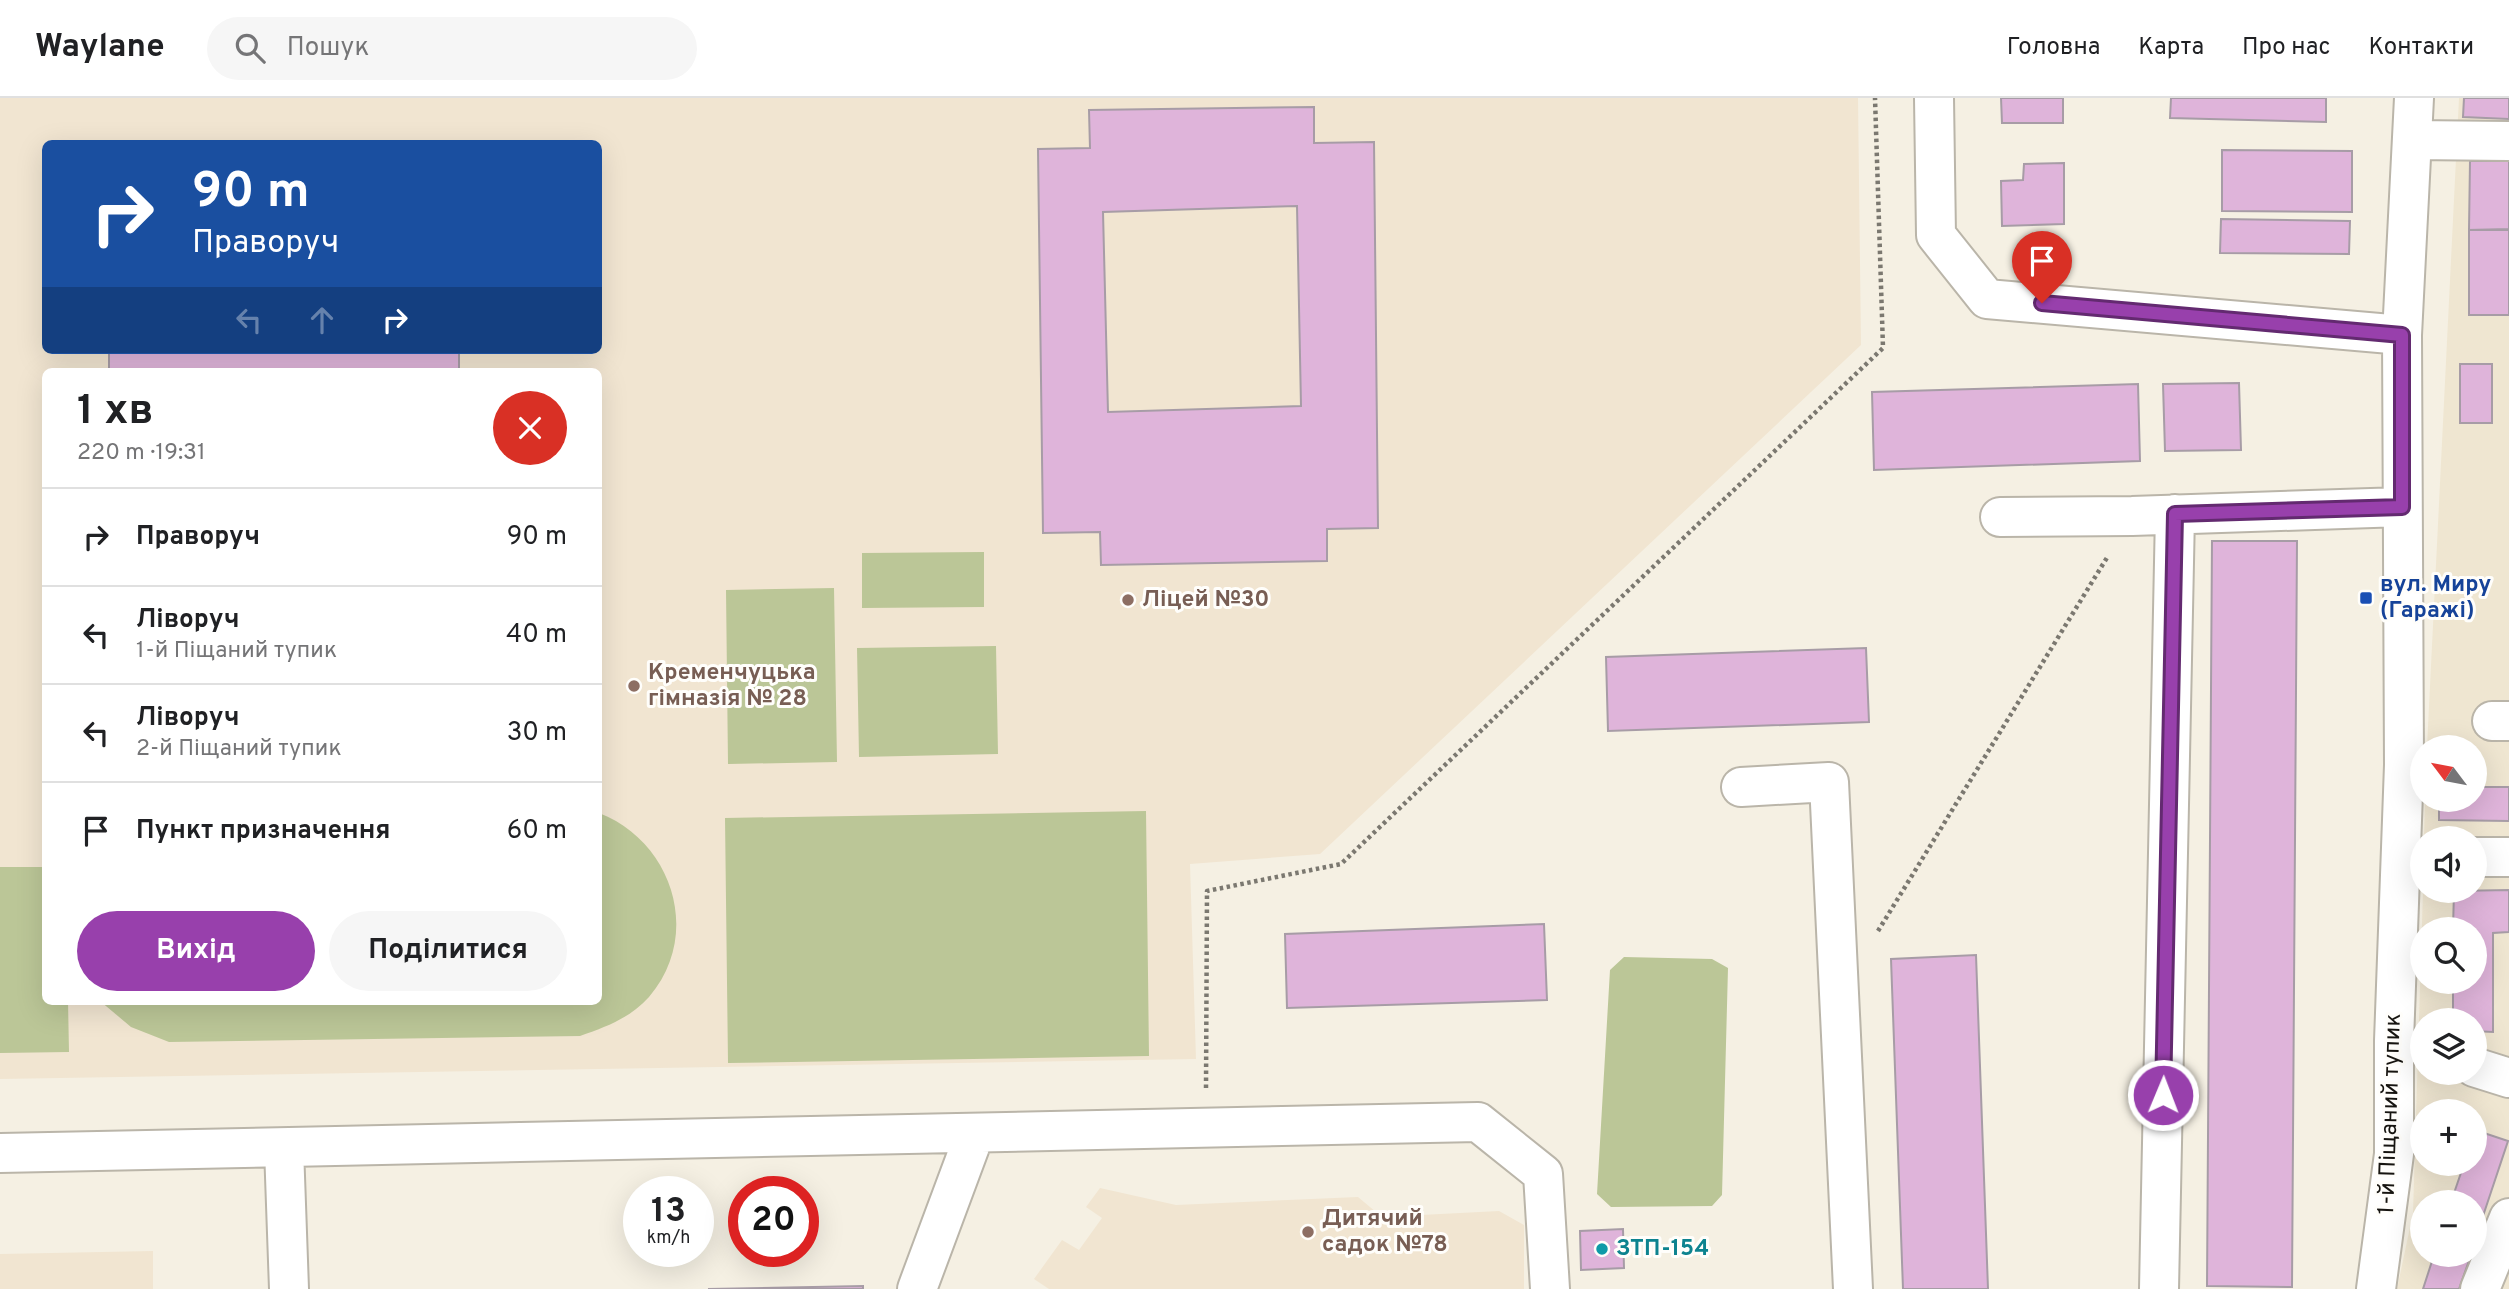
<!DOCTYPE html>
<html lang="uk">
<meta charset="utf-8">
<style>
:root{--surface:#fff;--page:#f6f6f6;--text:#202124;--muted:#757577;--line:#e0e0e0;--accent:#9840ac}
body{margin:0;font-family:Overpass,sans-serif;background:var(--page);color:var(--text);height:100vh;display:flex;flex-direction:column;font-size:26px;white-space:nowrap}
*{box-sizing:border-box;margin:0}
p{font-size:23px;color:var(--muted)}
.icon{flex:none;width:38px;height:38px;fill:none;stroke:currentColor;stroke-width:2;stroke-linecap:round;stroke-linejoin:round}
.map{position:relative;flex:1;overflow:hidden}
.sheet{position:absolute;left:42px;top:270px;width:560px;height:637px;display:flex;flex-direction:column;background:var(--surface);border-radius:10px;box-shadow:0 7px 28px #0002}
.sheet>*{flex:none}
.hud{position:absolute;left:42px;top:42px;width:560px;height:214px;border-radius:10px;box-shadow:0 7px 28px #0002;background:#1a4fa0;color:#fff;overflow:hidden}
.needle{width:46px;rotate:302deg}
.fabs{position:absolute;left:2410px;top:637px;display:grid;gap:14px}
.fabs a{display:grid;place-items:center;width:77px;height:77px;border-radius:50%;background:var(--surface);box-shadow:0 7px 28px #0002;font-size:35px}
.speed{position:absolute;left:623px;top:1078px;display:flex;gap:14px;font-size:35px;font-weight:700;text-align:center}
.speed>*{display:grid;place-content:center;width:91px;height:91px;border-radius:50%;background:var(--surface);box-shadow:0 7px 28px #0002;line-height:1}
.speed small{font-size:18px;font-weight:400}
.speed .limit{border:10px solid #d22;background:#fff;color:#111}
.pin{position:absolute;display:grid;place-items:center;width:60px;height:60px;color:#fff;margin:-72px -30px;border-radius:50% 50% 50% 0;rotate:-45deg;box-shadow:0 0 7px #0007}
.pin .icon{rotate:45deg}
.me{position:absolute;width:77px;margin:-38px;rotate:1deg;stroke-linejoin:round;filter:drop-shadow(0 0 5px #0008)}
.turn{display:flex;align-items:center;gap:24px;height:147px;padding:0 35px;font-size:32px}
.turn .icon{width:91px;height:91px;stroke-width:2.5}
.turn b{display:block;font-size:49px;line-height:60px}
.lanes{display:flex;align-items:center;height:66px;padding:0 35px;background:#0003;justify-content:center;gap:35px;direction:ltr}
.lanes .off{opacity:.35}
.round{display:grid;place-items:center;flex:none;width:74px;height:74px;border-radius:37px;background:var(--page)}
.headline{display:flex;align-items:center;justify-content:space-between;height:119px;padding:0 35px}
h1{font-size:42px;font-weight:700;line-height:52px}
.primary-button{display:flex;gap:14px;margin-top:auto;padding:14px 35px}
.primary-button a{flex:1;height:80px;border-radius:42px;background:var(--accent);color:#fff;font-size:28px;font-weight:700;line-height:80px;text-align:center}
.primary-button a+a{background:var(--page);color:var(--text)}
ul{padding:0;list-style:none}
li{display:flex;align-items:center;gap:21px;height:98px;padding:0 35px;border-top:2px solid var(--line)}
li div{flex:1}
li b{display:block;font-size:26px}
li em{font-style:normal}
header{display:flex;align-items:center;gap:42px;box-sizing:border-box;height:98px;padding:0 35px;background:var(--surface);border-bottom:2px solid var(--line)}
header strong{font-size:33px}
nav{display:flex;gap:38px;margin-inline-start:auto;font-size:24px}
.search{width:490px;height:63px;background:var(--page);display:flex;align-items:center;gap:18px;box-sizing:border-box;padding:0 24px;border-radius:38px;color:var(--muted);font-size:26px}
.map>svg:first-child{display:block}
</style>
<header>
<strong>Waylane</strong>
<div class="search"><svg class="icon" aria-label="search" viewBox="0 0 24 24"><circle cx="10" cy="10" r="6"/><path d="M15 15l6 6"/></svg>Пошук</div>
<nav><a>Головна</a><a>Карта</a><a>Про нас</a><a>Контакти</a></nav>
</header>
<div class="map">
<svg width="2509" height="1191" viewBox="0 0 2509 1191">
<rect width="100%" height="100%" fill="#f5f0e3"/>
<path fill="#efe6d1" fill-rule="evenodd" d="M2459 0H2509V1191H2397L2413 1115 2423 793H2474V740H2424L2425 702H2474V649H2427ZM2422 831H2474V884H2422ZM2422 922H2474V975H2422ZM2422 1013H2474V1066H2422ZM2422 1104H2474V1157H2422Z"/>
<path fill="#f1e5d1" fill-rule="evenodd" d="M0 0H1858L1861 247 1320 756 1190 766 1196 961 0 981ZM46 46H598V252H46ZM46 273H598V903H46Z
M1100 1090 1176 1107 1358 1099 1382 1119 1499 1113 1524 1127V1191H1049L1034 1181 1062 1142 1079 1152 1102 1120 1086 1109Z
M153 1153V1191H0V1156Z"/>
<path fill="#bbc697" d="M984 454V509L862 510V455Z
M834 490 837 664 728 666 726 492Z
M996 548 998 656 859 659 857 550Z
M1146 713 1149 958 728 965 725 720Z
M599 715C672 743 703 836 649 899 630 920 606 929 580 938L169 944 131 929 100 903H598Z
M45 769 46 903H68L69 954 0 955V769Z
M1624 859 1712 861 1728 870 1722 1097 1712 1108 1611 1109 1597 1096 1610 872Z"/>
<path fill="#dfb4da" stroke="#a79ca6" stroke-width="2" fill-rule="evenodd" d="M2001 0H2063V25H2002Z
M2171 0H2326V24L2170 20Z
M2464 0H2509V21L2463 19Z
M1314 9V45L1374 44 1378 430 1327 431V463L1101 467 1100 434 1043 435 1038 51 1090 50 1089 12ZM1297 108 1301 308 1108 314 1103 114Z
M2222 52 2352 53V114L2222 113Z
M2470 63H2509V132H2469Z
M2064 65V126L2002 128 2001 83 2023 82 2024 66Z
M2221 121 2350 123 2349 156 2220 155Z
M2509 131V217H2469V132Z
M109 252H459V273H109Z
M2460 266H2492V325H2460Z
M2239 285 2241 352 2165 353 2163 286Z
M2138 286 2140 363 1874 372 1872 294Z
M2212 443H2297L2292 1189 2207 1188Z
M1866 550 1869 624 1608 633 1606 559Z
M2474 689H2509V723L2439 722V702H2474Z
M2509 792V834L2493 835V934L2474 933V922H2453V884H2474V831H2453L2454 793Z
M1544 826 1547 902 1287 910 1285 836Z
M1976 857 1988 1191H1903L1891 861Z
M2475 1032 2508 1043 2474 1145V1104H2451L2464 1066H2474Z
M1623 1131 1624 1170 1581 1172 1580 1133Z
M2434 1157H2471L2459 1191H2423Z
M863 1188V1191H708Z"/>
<g fill="none" stroke-linecap="round" stroke-linejoin="round">
<g stroke="#bab5a9" stroke-width="42">
<path id="minor" d="M1934 0 1936 137 1987 201 2402 237
M2413 42 2509 43
M2000 419 2132 418 2402 409
M2492 623H2509
M1741 689 1829 684 1853 1191
M2474 759H2509
M2474 969 2509 980
M284 1050 289 1191
M0 1055 1478 1024 1543 1076 1550 1191
M917 1191 975 1035
M2159 1191 2175 416
M2376 1191 2394 1056V943L2404 667 2402 237 2414 0
M2480 1191 2509 1120"/>
</g>
<path stroke="#7b7870" stroke-width="4.5" stroke-dasharray="3.5 3.5" stroke-linecap="butt" d="M1878 833 2108 458
M1206 990 1207 793 1341 766 1883 250 1875 0"/>
<use href="#minor" stroke="#fff" stroke-width="38"/>
</g>
<g fill="none" stroke-linecap="round" stroke-linejoin="round">
<g stroke="#632a70" stroke-width="18">
<path id="route" d="M2042 205 2402 237V409L2175 416 2163 997"/>
</g>
<use href="#route" stroke="#9840ac" stroke-width="12"/>
</g>
<rect fill="#1a4fb4" stroke="#fffefb" stroke-width="2.5" x="2359" y="493" width="14" height="14" rx="3.5"/>
<g fill="#8d6e63" stroke="#fffefb" stroke-width="2.5">
<circle cx="1128" cy="502" r="7"/>
<circle cx="634" cy="588" r="7"/>
<circle cx="1308" cy="1134" r="7"/>
</g>
<circle fill="#0f9aa8" stroke="#fffefb" stroke-width="2.5" cx="1602" cy="1151" r="7"/>
<g text-anchor="middle" dominant-baseline="central" stroke-width="6" stroke-linejoin="round" paint-order="stroke">
<g font-size="23" font-weight="bold" fill="#164399" stroke="#fffefb" text-anchor="start">
<text x="2380" y="487">вул. Миру<tspan x="2380" dy="26">(Гаражі)</tspan></text>
</g>
<g font-size="23" font-weight="bold" fill="#785e54" stroke="#fffefb" text-anchor="start">
<text x="1142" y="502">Ліцей №30</text>
<text x="648" y="575">Кременчуцька<tspan x="648" dy="26">гімназія № 28</tspan></text>
<text x="1322" y="1121">Дитячий<tspan x="1322" dy="26">садок №78</tspan></text>
</g>
<g font-size="23" fill="#171511" stroke="#fffefb">
<text transform="translate(2391 1016) rotate(-88)">1-й Піщаний тупик</text>
</g>
<g font-size="23" font-weight="bold" fill="#0d838f" stroke="#fffefb" text-anchor="start">
<text x="1616" y="1151">ЗТП-154</text>
</g>
</g>
</svg>
<div class="fabs">
<a><svg class="needle" viewBox="-14 -14 28 28"><path d="M0-13l5 13h-10z" fill="#e53935"/><path d="M0 13l5-13h-10z" fill="#757577"/></svg></a>
<a><svg class="icon" aria-label="sound" viewBox="0 0 24 24"><path d="M4 9h4l5-4v14l-5-4H4zM17 9q2 3 0 6"/></svg></a>
<a><svg class="icon" aria-label="search" viewBox="0 0 24 24"><circle cx="10" cy="10" r="6"/><path d="M15 15l6 6"/></svg></a>
<a><svg class="icon" aria-label="layers" viewBox="0 0 24 24"><path d="M12 4l9 5-9 5-9-5zM3 14l9 5 9-5"/></svg></a>
<a>+</a>
<a>−</a>
</div>
<div class="speed"><div>13<small>km/h</small></div><div class="limit">20</div></div>
<div class="pin" style="left:2042px;top:205px;background:#d93025"><svg class="icon" aria-label="arrive" viewBox="0 0 24 24"><path d="M6 21V4h12l-3 4 3 4H6"/></svg></div>
<svg class="me" style="left:2163px;top:997px" viewBox="-20 -20 40 40"><circle r="17" fill="#9840ac" stroke="#fff" stroke-width="3"/><path d="M0-11L8 9 0 5-8 9z" fill="#fff"/></svg>
<div class="hud">
<div class="turn"><svg class="icon" aria-label="right" viewBox="0 0 24 24"><path d="M7 20v-9h11M14 6l5 5-5 5"/></svg><div><b>90 m</b>Праворуч</div></div>
<div class="lanes"><svg class="icon off" aria-label="left" viewBox="0 0 24 24"><path d="M17 20v-9H6M10 6l-5 5 5 5"/></svg><svg class="icon off" aria-label="ahead" viewBox="0 0 24 24"><path d="M12 20V5M6 11l6-6 6 6"/></svg><svg class="icon" aria-label="right" viewBox="0 0 24 24"><path d="M7 20v-9h11M14 6l5 5-5 5"/></svg></div>
</div>
<section class="sheet">
<div class="headline"><div><h1>1 хв</h1><p>220 m · 19:31</p></div><a class="round" style="background:#d93025;color:#fff"><svg class="icon" aria-label="close" viewBox="0 0 24 24"><path d="M6 6l12 12M18 6L6 18"/></svg></a></div>
<ul>
<li><svg class="icon" aria-label="right" viewBox="0 0 24 24"><path d="M7 20v-9h11M14 6l5 5-5 5"/></svg><div><b>Праворуч</b></div><em>90 m</em></li>
<li><svg class="icon" aria-label="left" viewBox="0 0 24 24"><path d="M17 20v-9H6M10 6l-5 5 5 5"/></svg><div><b>Ліворуч</b><p>1-й Піщаний тупик</p></div><em>40 m</em></li>
<li><svg class="icon" aria-label="left" viewBox="0 0 24 24"><path d="M17 20v-9H6M10 6l-5 5 5 5"/></svg><div><b>Ліворуч</b><p>2-й Піщаний тупик</p></div><em>30 m</em></li>
<li><svg class="icon" aria-label="arrive" viewBox="0 0 24 24"><path d="M6 21V4h12l-3 4 3 4H6"/></svg><div><b>Пункт призначення</b></div><em>60 m</em></li>
</ul>
<div class="primary-button"><a>Вихід</a><a>Поділитися</a></div>
</section>
</div>
